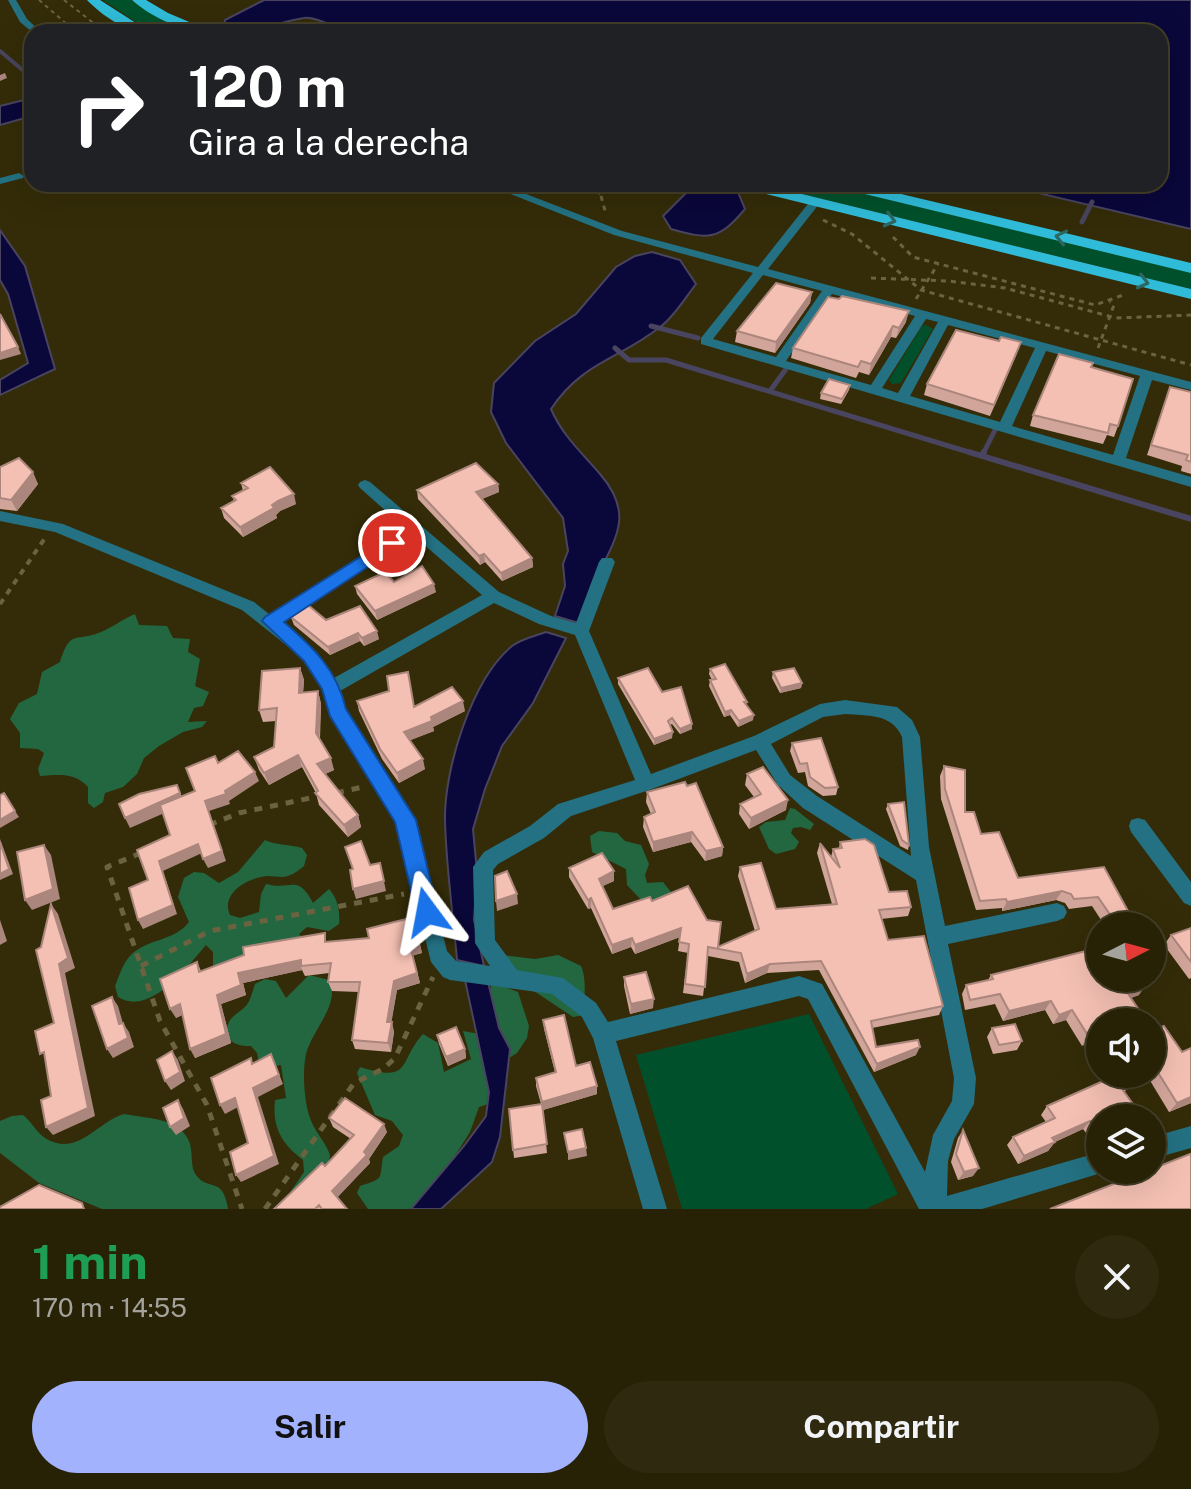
<!DOCTYPE html>
<html lang="es">
<meta charset="utf-8">
<style>
:root{--surface:#272106;--page:#2f2910;--text:#f1f3f6;--muted:#a4a39b;--line:#433e28;--accent:#a3b2fd}
body{margin:0;font-family:"Public Sans",sans-serif;background:var(--page);color:var(--text);height:100vh;display:flex;flex-direction:column;font-size:30px;white-space:nowrap}
*{box-sizing:border-box;margin:0}
p{font-size:26px;color:var(--muted)}
.icon{flex:none;width:44px;height:44px;fill:none;stroke:currentColor;stroke-width:2;stroke-linecap:round;stroke-linejoin:round}
.map{position:relative;height:1209px;overflow:hidden}
.drawer{display:flex;flex-direction:column;background:var(--surface);flex:1}
.drawer>*{flex:none}
.guide{position:absolute;left:24px;top:24px;width:1144px;height:168px;border-radius:24px;box-shadow:0 8px 32px #0002,0 0 0 2px var(--line);background:#202124;color:#fff;overflow:hidden}
.needle{width:52px;rotate:84deg}
.fabs{position:absolute;left:1086px;top:912px;display:grid;gap:16px}
.fabs a{display:grid;place-items:center;width:80px;height:80px;border-radius:50%;background:var(--surface);box-shadow:0 8px 32px #0002,0 0 0 2px var(--line);font-size:40px}
.pin{position:absolute;display:grid;place-items:center;width:68px;height:68px;color:#fff;margin:-34px;border:4px solid #fff;border-radius:50%;box-shadow:0 2px 8px #0007}
.me{position:absolute;width:88px;margin:-44px;rotate:347deg;stroke-linejoin:round;filter:drop-shadow(0 0 6px #0008)}
.turn{display:flex;align-items:center;gap:28px;height:168px;padding:0 32px;font-size:36px}
.turn .icon{width:104px;height:104px;stroke-width:2.5}
.turn b{display:block;font-size:56px;line-height:68px}
.round{display:grid;place-items:center;flex:none;width:84px;height:84px;border-radius:42px;background:var(--page)}
.headline{display:flex;align-items:center;justify-content:space-between;height:136px;padding:0 32px}
h1{font-size:48px;font-weight:700;line-height:60px;color:#1e9e55}
.cta{display:flex;gap:16px;margin-top:auto;padding:16px 32px}
.cta a{flex:1;height:92px;border-radius:48px;background:var(--accent);color:#111;font-size:32px;font-weight:700;line-height:92px;text-align:center}
.cta a+a{background:var(--page);color:var(--text)}
.map>svg:first-child{display:block}
</style>
<div class="map">
<svg width="1191" height="1209" viewBox="0 0 1191 1209">
<rect width="100%" height="100%" fill="#342c08"/>
<path fill="#00512b" d="M103 0H131L159 17 197 32H158L139 24Z
M761 184H828L1191 272V289Z
M926 325 933 329 901 383 892 384 889 380 922 326Z
M809 1014 898 1194 866 1209H682L636 1055Z"/>
<path fill="#226740" d="M135 614 139 625 167 626 173 638 190 639 188 652 200 659 195 686 209 692 203 706 194 708 188 722 207 721 202 727 183 732 159 746 144 758 137 774 123 787 105 793 103 802 94 808 88 803V787C74 772 59 775 40 776L38 769 44 753 38 749 20 748V733L10 719 19 703 37 694 42 672 60 662C71 628 75 643 101 632 113 627 123 619 135 614Z
M790 808 795 809 814 824 810 830 801 827 793 828 791 833 799 842 795 849 776 854 769 849 759 827 766 822 785 820Z
M599 831 617 833 625 841 641 845 649 864 645 875 647 883 663 882 675 897 645 904 627 885 626 869 592 852 590 836Z
M265 840C278 846 289 844 302 848L307 855 304 866C299 870 294 874 288 876 282 878 275 876 268 876 249 877 220 893 230 915L240 918 259 912 261 894 266 884C292 891 297 873 313 903L329 889C338 899 340 911 339 924L329 931 307 927 299 934 305 940 245 956 213 981V952L206 945C187 967 150 1017 118 997L115 986C119 977 122 965 129 957 146 938 174 942 189 922L178 897 184 878 194 872 204 873 219 883 238 872Z
M503 955 535 959 558 955 581 966C587 979 584 999 584 1015L573 1017 537 993 506 978Z
M309 975 329 980C341 1004 313 1028 306 1054 302 1072 304 1106 312 1123 317 1134 326 1143 330 1155L328 1170 299 1200 289 1194 304 1172 303 1160C282 1144 272 1128 275 1100L286 1098 281 1065 269 1067 259 1064 257 1053 251 1046C237 1047 220 1040 229 1022 232 1015 243 1011 248 1003 251 998 253 990 255 984L265 979 276 981 286 998Z
M492 982 518 992 529 1026 527 1038 517 1053 506 1060 491 1103 479 1107 470 1132 421 1209H368L357 1193 360 1186C385 1178 379 1180 383 1157L399 1146 403 1135 392 1121 375 1115 357 1073 360 1067C413 1084 398 1061 423 1034L438 1043 444 1072 471 1059 463 1031 479 1034Z
M124 1114C147 1119 182 1117 190 1144 193 1154 190 1167 196 1175 208 1192 223 1175 228 1209H102L39 1183 0 1153V1121L12 1116 23 1115C32 1122 36 1132 45 1138 77 1158 97 1122 124 1114Z"/>
<path fill="#0a073a" stroke="#49445f" stroke-width="2" d="M264 0H1191V229L1000 184H1160V32H351C337 29 316 16 304 18 275 22 254 36 224 28L225 20Z
M32 98V116L0 125V106Z
M713 186 738 192 745 209C719 240 709 240 671 229L663 216 689 190Z
M0 230 25 266 55 369 0 395V380L28 363 8 294 0 280Z
M652 252 680 260 696 284C685 298 674 317 660 327 620 359 582 362 551 409 562 435 582 453 600 474 631 510 620 532 600 570 591 586 586 606 579 623L555 616 565 586 563 564 568 551 563 518 506 443 491 412 494 383 535 341 576 314 616 267 635 256Z
M546 632 566 638 533 703 502 746 485 789 473 829 477 872 474 920 484 966 457 960C453 914 446 866 445 820 444 769 472 679 512 646 521 639 535 636 546 632Z
M465 980 488 982 499 1028 510 1049 500 1137 492 1162 441 1209H411L464 1146 486 1116 489 1092Z"/>
<g fill="none" stroke-linecap="round" stroke-linejoin="round">
<path stroke="#49445f" stroke-width="4" d="M0 51 32 78"/>
<path stroke="#49445f" stroke-width="5" d="M1082 222 1092 202
M651 326 698 338
M615 348 629 360H666L975 454
M770 391 786 369
M983 454 995 430"/>
<path stroke="#49445f" stroke-width="6" d="M969 452 1191 519
M982 455 984 452"/>
<path stroke="#6b6340" stroke-width="2" stroke-dasharray="4 4" stroke-linecap="butt" d="M39 0 76 32
M64 0 105 32
M540 184 551 192
M594 184 602 198"/>
<path stroke="#6b6340" stroke-width="3" stroke-dasharray="5 5" stroke-linecap="butt" d="M601 196 606 214
M823 220 852 234 921 290 1191 365
M893 237 913 257 1095 305 1126 294
M871 278 948 281 1005 288 1116 318 1191 315
M916 299 938 264
M1098 348 1114 305 1110 302"/>
<path stroke="#6b6340" stroke-width="4" stroke-dasharray="6 6" stroke-linecap="butt" d="M0 604 45 538"/>
<path stroke="#6b6340" stroke-width="5" stroke-dasharray="8 8" stroke-linecap="butt" d="M336 793 363 787
M209 825 239 813 320 796
M141 853 107 867 160 1021 207 1105 242 1209
M141 966 210 931 404 894
M265 1209 354 1083 383 1069 395 1058 433 977"/>
<path fill="#237182" fill-rule="evenodd" d="M8 0H16L27 19 41 32H32L20 22Z
M19 173 24 176 23 178 0 184V178Z
M485 184H500L622 231 758 267 811 200H819V204L768 269 1191 382V390L1152 380 1126 458 1191 477V487L701 344V338L753 273 614 235ZM763 275 822 291 776 357 713 339ZM832 294 915 316 871 385 786 361ZM926 319 938 322 898 393 882 388ZM948 325 1035 348 1000 422 910 396ZM1046 351 1140 376 1113 455 1012 426Z
M365 480 370 482 499 592 551 616 576 623 599 562 602 558H612L615 562 589 631 651 774 754 736 820 704 845 700 897 707 912 720 920 737 929 847 945 926 1057 903 1064 906 1067 912 1064 918 1057 921 948 944 976 1078 974 1104 954 1139 948 1161 947 1196 1100 1152V1170L1108 1171 982 1209H919L808 999 799 996 616 1041 667 1209H643L593 1038 582 1017 552 994 450 980 443 977 431 962 396 822 331 716 323 689 305 660 242 610 55 532 0 521V511L63 524 254 602 269 614 405 528 360 488 358 485 360 482ZM414 536 482 595 334 678 317 652 280 623ZM494 603 539 624 575 635 635 780 558 804 530 826 484 852 473 867 475 943 490 966 456 961 447 951 414 820 345 710 340 691ZM845 714C867 716 892 713 902 737L911 856 817 796 790 775 771 744 823 717ZM756 750 778 785 803 808 916 880 954 1078 952 1101 933 1135 925 1172 822 984 799 976 608 1022 596 1003 563 978 517 970 495 940 493 870 498 864 544 838 571 816 652 789Z
M1138 818 1145 820 1191 882V906L1184 903 1131 832 1129 826 1131 820Z
M1191 1126V1148L1152 1159V1137Z"/>
<path fill="#30bcd9" fill-rule="evenodd" d="M87 0H100L150 32C125 32 104 17 87 0Z
M132 0H146L168 13 213 32C185 32 153 19 132 0Z
M736 184H761L1191 289V299L738 187Z
M833 184H859L1191 263V273L840 188Z"/>
</g>
<path fill="#d2a59a" d="M812 292 810 303 775 353 735 342 737 331Z
M906 322 896 338 891 337 869 375 859 372 856 378 791 358 793 348Z
M1017 353 990 416 924 395 927 384Z
M1091 367 1118 426 1114 437 1107 435 1103 444 1030 426 1033 415Z
M850 385 849 390 841 404 820 399 821 393Z
M1170 387 1191 392V474L1181 471 1182 466 1147 455Z
M0 467 38 484 17 511 0 509Z
M241 483 296 504 280 511 276 515 277 518 243 537 224 518 221 508 234 501 232 496 243 491Z
M498 484 499 492 482 499 532 558 533 567 502 581 485 562 480 565 418 499 417 490Z
M394 582 436 592 377 620 357 594 355 586Z
M291 617 326 620 379 639 364 646 360 641 330 655 294 625Z
M300 668 304 680 303 693 318 691 321 704 320 739 334 770 325 774 358 815 361 827 348 837 319 805 316 793 302 767 269 785 259 770 254 757 274 747 276 721 263 722 259 710Z
M710 669 747 702 746 705 753 720 738 727 730 715 724 717 709 686 710 680H712L709 674Z
M773 672 802 683 801 688 780 693 772 678Z
M618 678 662 692 692 724V729L680 734 672 724 670 725 672 738 654 745 618 684Z
M357 701 414 707 465 711 433 727 434 731 410 740 425 769 399 783 382 759 359 711Z
M792 743 838 787 836 795 823 796 808 786 805 772 798 773 790 751Z
M944 766 965 812 981 834 1018 878 1104 867 1128 911 1122 920 1105 926 1092 906 1069 909 1065 903 1056 900 1002 911V908L976 910 941 799 940 776Z
M747 774 786 810 749 829 739 814 740 804 754 797 745 785Z
M647 792 723 847 722 856 705 861 691 842 653 852 643 827 644 817 651 814 646 802Z
M888 804 909 845 908 850 900 846 886 809Z
M840 842 889 892 911 907 908 916 881 919 888 940 943 1006 939 1015 872 1028 876 1047 916 1055 874 1072 819 970 767 973 745 983 739 962 708 956 703 996 683 993 688 953 678 951 680 937 635 954 631 947 612 954 591 908 588 909 569 877V868L614 881 602 886 613 909 652 901 718 947 755 931 738 876 740 867 776 909 832 904 817 853 820 843 831 857 833 849 839 848Z
M414 917 422 953 413 955 420 983 397 990 391 1022 394 1032 391 1052 355 1049 352 1040 359 992 332 991 328 982 329 973 305 976 302 970 243 983 246 995 221 1004 231 1043 195 1058 182 1015 176 1018 197 962 201 971 328 942 369 938Z
M1191 928V978L1189 979 1164 945 1171 935Z
M991 975 1100 978 1139 995 1131 998 1100 1022 1082 1046 1066 1020 1053 1024 1045 1010 1003 1021 995 1004 965 1010 962 994 966 985 988 980Z
M624 977 653 1008 630 1014 624 986Z
M543 1020 597 1094 543 1110 547 1153 514 1158 509 1109 541 1104 536 1086V1078L555 1072 544 1029Z
M992 1028 1022 1041 1017 1050 993 1054 987 1037Z
M1152 1030 1191 1103 1169 1112 1146 1074H1152Z
M437 1035 465 1049 466 1058 448 1066 439 1044Z
M1129 1087 1100 1118V1133L1090 1138 1083 1129 1055 1142 1048 1151 1018 1164 1007 1145 1013 1137 1046 1122 1041 1115 1047 1106Z
M329 1118 387 1132 369 1159 370 1163 337 1197 347 1209H274L325 1166 351 1139 333 1127Z
M963 1130 973 1176 958 1180 951 1162 958 1138Z"/>
<path fill="#ab867d" d="M5 73 7 78 0 81V75Z
M812 292 810 303 775 353 776 342Z
M909 311 906 322 896 338 899 328Z
M893 326 891 337 869 375 871 364Z
M1021 342 1017 353 990 416 994 405Z
M18 347 21 354 0 360V353Z
M33 472 38 484 17 511 11 500Z
M498 484 499 492 477 501 476 492Z
M294 494 296 504 280 511 276 515 277 518 243 537 240 527 278 501Z
M484 554 485 562 480 565 479 556Z
M532 558 533 567 502 581 501 573Z
M434 584 436 592 377 620 375 611Z
M377 631 379 639 364 646 362 638Z
M358 633 360 641 330 655 328 647Z
M300 668 304 680 302 706 299 693Z
M802 683 801 688 780 693 781 688Z
M318 691 321 704 319 745 316 733Z
M463 701 465 711 433 727 434 731 406 742 404 732Z
M731 710 730 715 724 717 725 712Z
M754 715 753 720 738 727 739 721Z
M692 724V729L680 734V729Z
M673 732 672 738 654 745V739Z
M298 755 302 767 269 785 264 773Z
M331 758 334 770 321 776 317 764Z
M423 759 425 769 399 783 397 773Z
M255 772 259 781 229 801 230 804 209 811 226 861 208 868 203 859 205 801 225 791Z
M177 785 185 804 130 828 125 818Z
M788 800 786 810 749 829 751 818Z
M15 811 19 817 0 828V820Z
M358 815 361 827 348 837 344 825Z
M692 832 691 842 653 852V842Z
M0 839 13 874 0 880Z
M198 844 202 853 163 871 177 914 143 929 138 920 159 861Z
M44 845 51 855 60 899 32 910 25 900Z
M723 847 722 856 705 861 706 851Z
M380 863 386 891 356 899 353 889Z
M614 871V881L599 888V879Z
M1062 891 1056 900 1002 911 1007 902Z
M517 894 518 904 497 911 496 901Z
M591 898V908L588 909V900Z
M51 904 58 914 75 968 65 973 95 1116 53 1135 46 1127 88 1108 59 964Z
M1128 911 1122 920 1105 926 1111 916Z
M0 920 7 941 0 945Z
M681 928 680 937 635 954V945Z
M632 938 631 947 612 954V945Z
M419 943 422 953 412 956 410 946Z
M301 960V966L302 970 243 983 246 995 221 1004 231 1043 195 1058 190 1049 217 995 238 973Z
M770 964 767 973 745 983 747 974Z
M417 973 420 983 397 990 390 1031 387 1022 394 981Z
M1146 985 1139 995 1120 1001 1127 992Z
M112 997 118 1006 126 1034 119 1024Z
M654 999 653 1008 630 1014 631 1004Z
M1051 1001 1045 1010 1003 1021 1009 1011Z
M180 1004 186 1013 176 1018 170 1009Z
M1072 1010 1066 1020 1053 1024 1059 1015Z
M392 1022 394 1032 391 1052 388 1043Z
M123 1023 129 1032 134 1047 113 1058 107 1049Z
M1100 1033V1040L1082 1046 1089 1037Z
M920 1047 916 1055 874 1072 877 1064Z
M465 1049 466 1058 448 1066 446 1057Z
M172 1051 178 1060 185 1081 171 1090 165 1081Z
M271 1054 283 1084 258 1097 279 1164 241 1182 236 1175 274 1156 253 1088Z
M597 1086V1094L543 1110 542 1102Z
M1191 1097V1103L1169 1112 1177 1103Z
M235 1098 240 1106 225 1114 220 1105Z
M178 1100 183 1109 190 1126 176 1135 170 1127Z
M1090 1121 1083 1129 1046 1146 1052 1138Z
M384 1124 387 1132 369 1159 370 1163 336 1199 332 1191 364 1152Z
M1100 1128V1133L1090 1138 1097 1130Z
M1055 1142 1048 1151 1018 1164 1024 1156Z
M586 1148 587 1156 568 1160V1152Z
M979 1168 973 1176 958 1180 964 1172Z"/>
<path fill="#f4c0b3" stroke="#ab867d" stroke-width="2" d="M776 283 812 292 776 342 737 331Z
M842 296 909 311 899 328 893 326 871 364 861 361 858 367 793 348 828 297 839 299Z
M0 314 18 347 0 353Z
M956 330 999 341 1001 337 1021 342 994 405 927 384Z
M1059 354 1093 363 1091 367 1133 379 1118 426 1110 424 1108 433 1033 415Z
M829 379 850 385 842 399 821 393Z
M1170 387 1191 392V462L1186 460 1188 455 1151 445Z
M19 458 33 472 11 500 0 498V467Z
M476 463 498 484 476 492 532 558 501 573 484 554 479 556 417 490Z
M270 467 294 494 278 501 272 505 274 508 240 527 221 508 236 500 232 496 248 488 241 483Z
M422 566 434 584 375 611 355 586 385 572 394 582Z
M308 605 326 620 360 606 377 631 362 638 358 633 328 647 291 617Z
M725 664 747 702H744L754 715 739 721 731 710 725 712 710 680 716 679 710 669Z
M300 668 299 693 318 691 316 733 331 758 317 764 358 815 344 825 315 793 318 791 298 755 264 773 254 757 274 747 277 708 259 710 262 671Z
M648 668 662 692 681 687 692 724 680 729 672 718 668 721 673 732 654 739 618 678Z
M794 668 802 683 781 688 773 672Z
M408 672 414 707 452 687 463 701 431 717 432 721 404 732 423 759 397 773 380 749 357 701 389 691 387 676Z
M821 738 838 787 825 788 810 777 807 763 800 764 792 743Z
M238 751 255 772 225 791 226 794 205 801 222 851 203 859 198 844 159 861 173 905 138 920 129 888 148 880 137 850 170 835 160 805 195 791 186 768 215 756 218 763Z
M944 766 965 770V812H974L981 834 999 832 1018 878 1104 867 1128 911 1111 916 1098 897 1074 899 1071 894 1062 891 1007 902 1006 899 980 901 945 789Z
M763 767 788 800 751 818 740 804 761 794 747 774Z
M685 782 687 786 696 783 723 847 706 851 692 832 653 842 644 817 655 812 647 792Z
M177 785 180 793 125 818 119 804 139 794Z
M4 793 15 811 0 820V795Z
M904 802 909 845 902 840 888 804Z
M865 839 874 845 889 892 907 891 911 907 879 910 888 940 924 936 943 1006 871 1021 876 1047 918 1040 920 1047 877 1064 821 961 770 964 747 974 741 953 708 947 705 987 685 984 689 944 679 942 681 928 635 945 632 938 612 945 591 898 588 900 569 868 602 853 614 871 599 879 613 909 650 897 652 901 688 886 707 920 721 922 718 947 759 929 740 867 761 863 776 909 837 904 820 843 840 868 833 849 842 848 840 842Z
M361 841 370 865 380 863 384 881 353 889 350 870 353 869 345 847Z
M0 842 9 869 0 874Z
M44 845 53 889 25 900 17 852Z
M507 871 517 894 496 901 495 876Z
M51 904 68 958 59 964 88 1108 46 1127 41 1100 51 1096 44 1052 40 1054 35 1031 54 1023 36 950 41 947Z
M414 917 419 943 410 946 417 973 394 981 387 1022H392L388 1043 352 1040 360 982H328L331 963 301 966V960L238 973 241 985 217 995 226 1034 190 1049 180 1004 170 1009 160 979 197 962 199 972 244 955 243 947 325 933V942L369 938 367 929Z
M1191 928V962L1171 935Z
M1090 950 1100 966V978H1141L1146 985 1127 992 1147 1022H1100V1033L1089 1037 1072 1010 1059 1015 1051 1001 1009 1011 1000 994 970 1000 966 985 993 979 991 975Z
M646 972 654 999 631 1004 624 977Z
M112 997 119 1024 123 1023 128 1038 107 1049 92 1006Z
M564 1015 576 1066 590 1062 597 1086 542 1102 536 1078 556 1072 543 1020Z
M1015 1024 1022 1041 999 1045 992 1028Z
M1164 1026 1182 1052 1191 1048V1097L1177 1103 1152 1063V1030Z
M456 1027 465 1049 446 1057 437 1035Z
M172 1051 180 1072 165 1081 157 1060Z
M271 1054 279 1075 253 1088 274 1156 236 1175 230 1152 248 1143 235 1098 220 1105 211 1078 251 1058 252 1064Z
M1119 1074H1120L1129 1087 1123 1090 1143 1118H1100V1128L1097 1130 1090 1121 1052 1138 1055 1142 1024 1156 1013 1137 1055 1118 1047 1106Z
M345 1098 384 1124 364 1152 367 1155 332 1191 347 1209H322L319 1205 315 1209H274L322 1163 325 1166 354 1135 329 1118Z
M178 1100 184 1118 170 1127 163 1108Z
M542 1104 547 1144 513 1150 509 1109Z
M582 1129 586 1148 568 1152 564 1133Z
M963 1130 979 1168 964 1172 956 1154Z
M1190 1154 1191 1156V1209H1050Z
M39 1185 82 1203 84 1209H0V1207Z"/>
<defs><path id="oneway-chevron" d="M-2-3.5L2.5 0L-2 3.5" fill="none" stroke-width="1.6" stroke-linecap="round" stroke-linejoin="round" transform="scale(2)"/></defs>
<g stroke="#2d6762">
<use href="#oneway-chevron" transform="translate(890 220) rotate(14)"/>
<use href="#oneway-chevron" transform="translate(1061 237) rotate(-167)"/>
<use href="#oneway-chevron" transform="translate(1143 282) rotate(14)"/>
</g>
<path fill="#1a73e8" stroke="#114b97" stroke-width="2" d="M392 537 401 543 398 547 284 622C313 647 337 670 346 709L416 820 438 912 435 919 427 922 419 919 416 912 395 822 330 716 322 689 304 661 262 621 265 617Z"/>
</svg>
<div class="fabs">
<a><svg class="needle" viewBox="-14 -14 28 28"><path d="M0-13l5 13h-10z" fill="#e53935"/><path d="M0 13l5-13h-10z" fill="#a4a39b"/></svg></a>
<a><svg class="icon" aria-label="sound" viewBox="0 0 24 24"><path d="M4 9h4l5-4v14l-5-4H4zM17 9q2 3 0 6"/></svg></a>
<a><svg class="icon" aria-label="layers" viewBox="0 0 24 24"><path d="M12 4l9 5-9 5-9-5zM3 14l9 5 9-5"/></svg></a>
</div>
<div class="pin" style="left:392px;top:543px;background:#d93025"><svg class="icon" aria-label="arrive" viewBox="0 0 24 24"><path d="M6 21V4h12l-3 4 3 4H6"/></svg></div>
<svg class="me" style="left:427px;top:912px" viewBox="-20 -20 40 40"><path d="M0-17L14 15 0 8-14 15z" fill="#1a73e8" stroke="#fff" stroke-width="4"/></svg>
<div class="guide">
<div class="turn"><svg class="icon" aria-label="right" viewBox="0 0 24 24"><path d="M7 20v-9h11M14 6l5 5-5 5"/></svg><div><b>120 m</b>Gira a la derecha</div></div>
</div>
</div>
<section class="drawer">
<div class="headline"><div><h1>1 min</h1><p>170 m · 14:55</p></div><a class="round"><svg class="icon" aria-label="close" viewBox="0 0 24 24"><path d="M6 6l12 12M18 6L6 18"/></svg></a></div>
<div class="cta"><a>Salir</a><a>Compartir</a></div>
</section>
